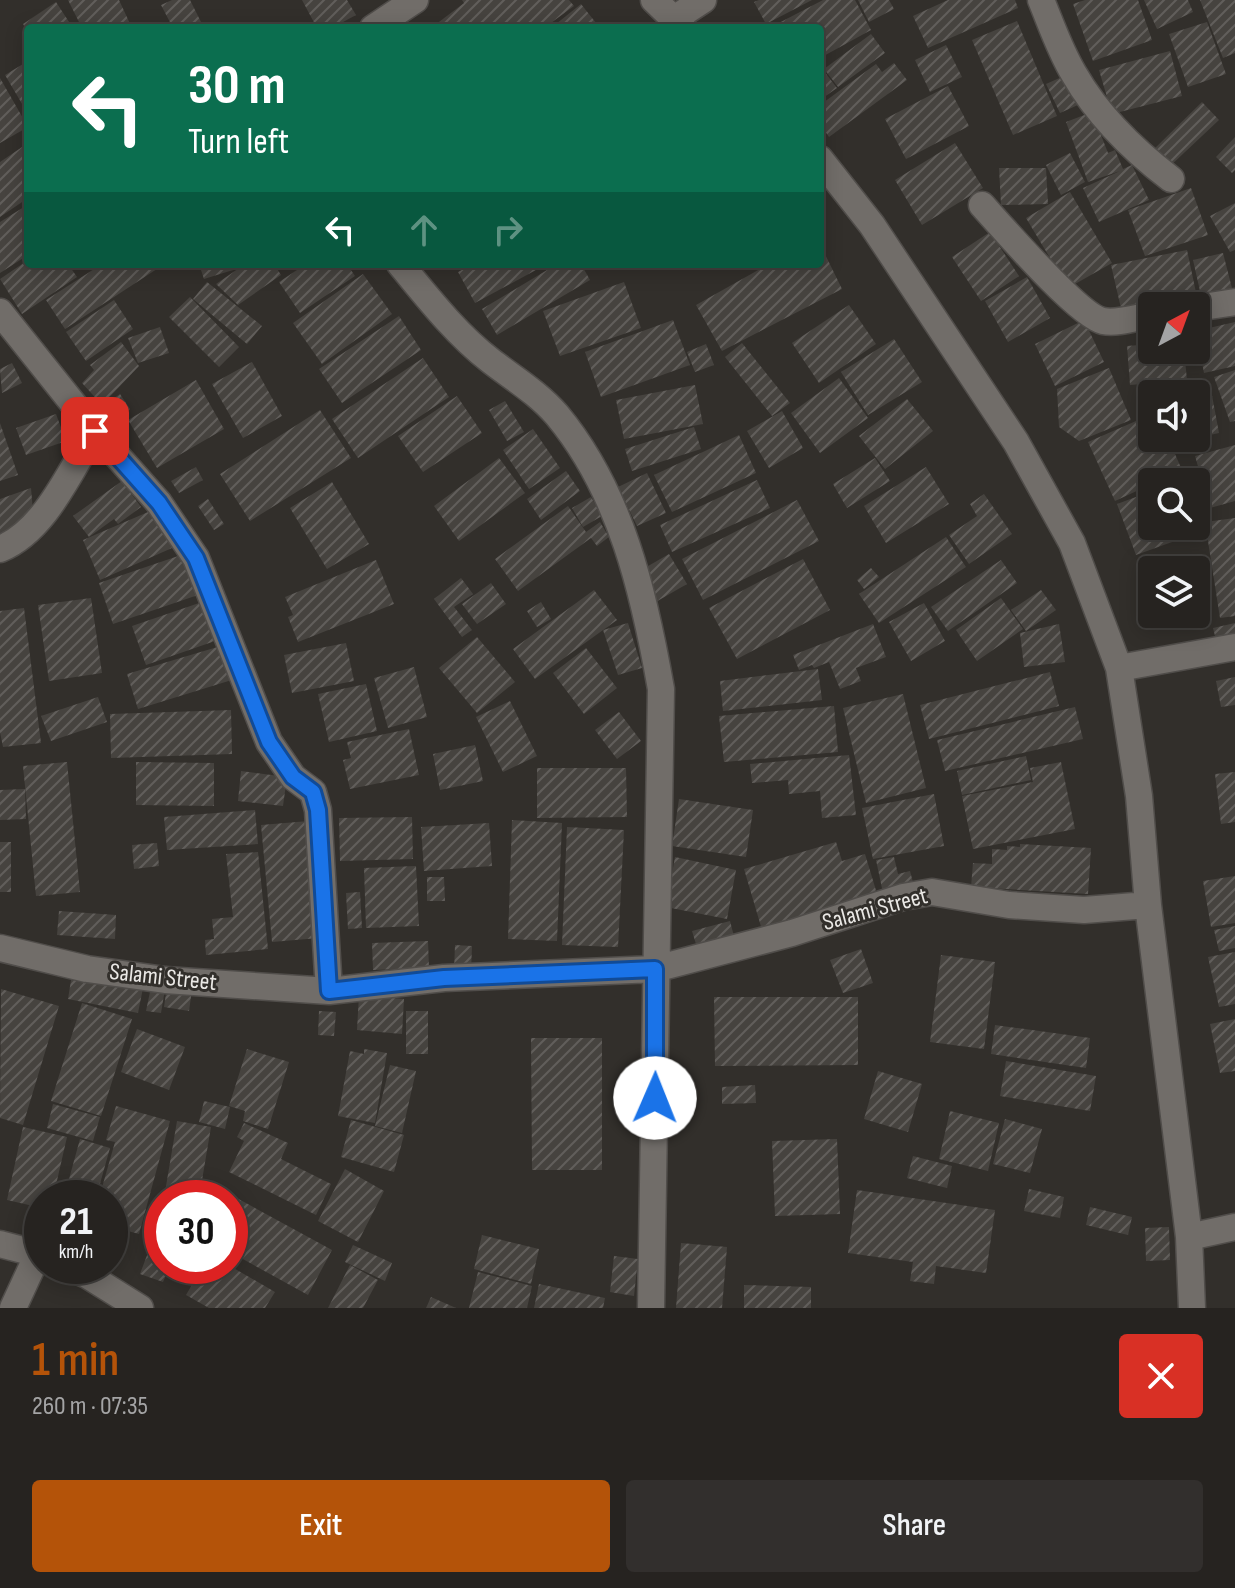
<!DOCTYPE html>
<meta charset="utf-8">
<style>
:root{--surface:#262320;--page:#322f2d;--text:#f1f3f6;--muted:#a4a4a5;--line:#42403e;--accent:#b45309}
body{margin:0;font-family:"Sofia Sans Condensed",sans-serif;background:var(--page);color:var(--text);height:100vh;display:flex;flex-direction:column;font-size:30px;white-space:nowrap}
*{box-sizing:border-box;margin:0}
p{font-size:26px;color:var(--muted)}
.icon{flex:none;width:44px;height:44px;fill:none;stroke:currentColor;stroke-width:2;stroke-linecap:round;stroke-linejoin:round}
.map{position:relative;height:1308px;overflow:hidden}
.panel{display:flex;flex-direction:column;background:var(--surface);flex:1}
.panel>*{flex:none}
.banner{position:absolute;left:24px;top:24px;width:800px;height:244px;border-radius:8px;box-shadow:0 4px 20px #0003,0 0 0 2px var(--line);background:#0b6e4f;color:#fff;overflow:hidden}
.needle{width:52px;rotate:41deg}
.controls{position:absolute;left:1138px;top:292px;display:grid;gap:16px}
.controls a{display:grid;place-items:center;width:72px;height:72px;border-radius:8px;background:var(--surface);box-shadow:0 4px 20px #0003,0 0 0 2px var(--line);font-size:40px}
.speed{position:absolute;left:24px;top:1180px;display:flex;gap:16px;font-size:40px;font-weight:700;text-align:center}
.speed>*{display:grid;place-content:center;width:104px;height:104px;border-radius:50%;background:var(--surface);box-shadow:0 4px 20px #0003,0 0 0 2px var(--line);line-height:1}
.speed small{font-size:20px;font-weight:400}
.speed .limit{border:12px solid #d22;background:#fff;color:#111}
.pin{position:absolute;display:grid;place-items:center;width:68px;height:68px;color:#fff;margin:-34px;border-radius:16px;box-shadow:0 4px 12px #0006}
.me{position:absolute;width:88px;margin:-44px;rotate:1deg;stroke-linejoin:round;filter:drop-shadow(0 0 6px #0008)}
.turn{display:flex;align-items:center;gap:28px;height:168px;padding:0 32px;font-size:36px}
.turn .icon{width:104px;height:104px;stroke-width:2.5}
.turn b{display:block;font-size:56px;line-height:68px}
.lanes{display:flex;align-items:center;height:76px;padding:0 32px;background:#0003;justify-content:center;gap:40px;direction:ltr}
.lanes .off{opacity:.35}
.round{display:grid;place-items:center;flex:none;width:84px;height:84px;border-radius:8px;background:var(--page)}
.headline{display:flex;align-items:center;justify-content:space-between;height:136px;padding:0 32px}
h1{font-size:48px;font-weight:600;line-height:60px;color:var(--accent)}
.cta{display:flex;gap:16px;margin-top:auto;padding:16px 32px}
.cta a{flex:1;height:92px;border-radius:8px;background:var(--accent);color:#fff;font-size:32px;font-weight:600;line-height:92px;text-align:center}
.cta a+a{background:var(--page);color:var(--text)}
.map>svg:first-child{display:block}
</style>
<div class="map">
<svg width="1235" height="1308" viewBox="0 0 1235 1308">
<defs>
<pattern id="building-hatch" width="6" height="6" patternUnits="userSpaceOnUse" patternTransform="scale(2)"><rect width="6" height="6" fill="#46433f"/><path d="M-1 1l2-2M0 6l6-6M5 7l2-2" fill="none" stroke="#615e5b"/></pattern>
</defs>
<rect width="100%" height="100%" fill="#322f2b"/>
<path fill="url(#building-hatch)" d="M68 0H119L132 28H82Z
M172 0H190L204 28H173L161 5Z
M302 0H347L356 15 332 28H317Z
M462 0H569L574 6 544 28H431L464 3Z
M759 0H812L766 24 754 2Z
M823 0H855L871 30 820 58V28H776L775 25Z
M858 0H889L894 9 869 22Z
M948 0H1015L1018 8 928 48 913 16Z
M1085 0H1138L1152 40 1093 61 1073 4Z
M1144 0H1188L1193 12 1157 29Z
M1200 0H1235V53L1223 58Z
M56 2 73 28H28V32L23 24Z
M581 4 600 28H551Z
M1017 21 1057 116 1013 135 972 40Z
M1207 22 1226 74 1188 87 1169 34Z
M871 34 885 53 838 87 824 69Z
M946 45 962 77 930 92 915 60Z
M1170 51 1182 96 1112 114 1099 70Z
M28 61V114L5 75Z
M894 63 907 80 829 137 820 124V105L876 64 882 72Z
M820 66 837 88 820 100Z
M1064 76 1078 105 1060 113 1046 84Z
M0 78 28 127 0 143Z
M948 86 969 126 906 159 885 119Z
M1202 102 1219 120 1168 168 1152 151Z
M1092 112 1108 153 1115 150 1123 169 1132 165 1149 200 1099 222 1083 188 1120 171 1088 182 1066 122Z
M1235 137V170L1232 173 1216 157Z
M28 143V198L0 217V162Z
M955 143 983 188 922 225 895 180Z
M1070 153 1085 182 1061 195 1046 165Z
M999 168H1046L1048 204 1001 205Z
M1191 188 1208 235 1145 256 1128 210Z
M1070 192 1112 263 1068 288 1026 218Z
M1235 203V250L1230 252 1210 216Z
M24 207 28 213V255L0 273V222Z
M990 232 1019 276 981 301 952 257Z
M820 244 842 289 722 351 696 305 769 264H820Z
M1187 250 1198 302 1176 306H1152L1123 317 1111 265Z
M1223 253 1233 292 1202 300 1193 260Z
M28 260V264H68L77 277 22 314 0 279Z
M102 264H158L160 267 65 329 46 300Z
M199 264H231L233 270 204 279Z
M245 264H274L281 275 238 305 216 284Z
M306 264H347L355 276 300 313 279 282Z
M473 264H547L475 303 458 272Z
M557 264H581L590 280 497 335 482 309Z
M363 274 392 314 322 364 293 323Z
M1027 277 1050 318 1008 342 985 301Z
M207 282 262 326 247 344 193 299Z
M624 282 641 328 560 356 543 311Z
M190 297 239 347 219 367 169 317Z
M114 300 133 329 86 361 66 332Z
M849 305 876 344 819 383 792 343Z
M399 316 421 350 342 403 319 369Z
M673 320 690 365 601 397 585 352Z
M1084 320 1104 362 1055 386 1035 344Z
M1235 322V366L1204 373 1196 331Z
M160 327 169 353 138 363 128 338Z
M894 339 922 382 868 415 841 372Z
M121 342 139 366 102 405 82 383 94 370 90 365Z
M742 343 790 403 772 416 725 357Z
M706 344 714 365 695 372 687 352Z
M1152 344V350H1184L1187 380 1130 385 1127 346Z
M423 358 449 397 358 458 332 419Z
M252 362 282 416 243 438 212 384Z
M12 363 22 383 2 393 0 369Z
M1109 368 1131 420 1079 441 1059 427 1057 389Z
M1235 370V421L1230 422 1214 377Z
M839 378 868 418 820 453 791 413Z
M196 380 224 429 157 468 128 420Z
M695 385 703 424 624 439 616 400Z
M1211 390 1219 433 1196 438V393Z
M120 394 130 409 115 420 104 405Z
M457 396 482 433 423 472 398 436Z
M907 399 933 431 885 469 859 436Z
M505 401 524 432 507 441 489 410Z
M320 410 351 458 250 521 220 474Z
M782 411 803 448 769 468 747 431Z
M56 414 66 441 26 455 16 428Z
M1152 414V438H1168L1182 470 1115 501 1088 442Z
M0 423 18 475 0 481Z
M694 427 701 449 632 471 625 449Z
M533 429 560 468 529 489 503 450Z
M739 435 756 473 672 512 654 475Z
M1235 445V501L1210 508 1195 456Z
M499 458 525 493 459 541 434 506Z
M875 458 890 481 847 508 833 484Z
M196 467 203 480 179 493 171 481Z
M926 467 949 504 886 543 864 506Z
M566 471 580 491 541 520 527 499Z
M647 473 666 513 637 526 618 487Z
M757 480 770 508 672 552 660 525Z
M122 481 141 507 118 524 114 519 89 537 73 516Z
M332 482 369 544 327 569 290 508Z
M31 488 34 523 0 537V499Z
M1152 491V526H1195L1197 533 1136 555 1117 504Z
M984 494 1012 534 969 564 949 535 977 516 970 504Z
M591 497 602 516 583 527 572 508Z
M208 499 224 524 214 530 198 506Z
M797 500 819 541 703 600 682 559Z
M568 506 586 532 600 522 609 537 597 546 591 538 518 591 495 559Z
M155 509 172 548 100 580 83 540Z
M1235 518V616L1220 618 1205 522Z
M946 537 966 567 879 623 859 594Z
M184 554 198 595 113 624 99 583Z
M669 554 687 584 654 603 636 573Z
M1194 556 1196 570H1152V614H1196V593H1198L1201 622 1145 628 1138 562Z
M803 559 830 610 737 659 709 608Z
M376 560 394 604 298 642 288 617 293 615 285 597Z
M1001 560 1017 583 948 631 931 607Z
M871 568 879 577 864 589 857 580Z
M461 578 473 594 454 607 472 630 462 637 434 599Z
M491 583 506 604 477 624 462 604Z
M594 590 617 620 535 679 513 649Z
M1041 590 1056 610 1026 631 1011 610Z
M91 598 102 673 49 681 38 605Z
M1001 598 1023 629 977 661 956 630Z
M202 602 215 641 146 665 132 626Z
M541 602 551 619 537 627 527 611Z
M924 603 945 641 911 661 889 622Z
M24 608 41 743 3 747 0 732V611Z
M628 623 642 668 618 675 603 630Z
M1235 623V644L1218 648 1213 628Z
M873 624 886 657 856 668 861 681 840 689 829 662 814 668 812 665 799 670 793 655Z
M1059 624 1065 662 1024 667 1020 633Z
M477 637 515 682 477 713 439 668Z
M346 643 354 681 292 693 284 655Z
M224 645 235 679 138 709 127 674Z
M586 648 617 688 584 714 553 673Z
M414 667 427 717 388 728 374 678Z
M818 669 822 700 723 711 720 681Z
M1050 672 1059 706 929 739 920 705Z
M1235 677V705L1221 707 1216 681Z
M366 684 377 731 329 742 318 694Z
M903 694 926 788 866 803 843 708Z
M98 697 107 722 51 741 41 716Z
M510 701 537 756 503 772 476 717Z
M834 706 838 752 724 762 719 716Z
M1075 707 1083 739 945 771 937 740Z
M231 710 232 754 111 758 110 714Z
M619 712 641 741 617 759 595 730Z
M409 729 419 775 350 789 343 760 351 758 347 742Z
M475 745 483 781 440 790 433 754Z
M849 755 856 815 822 818 820 791 789 794 788 780 752 783 750 764Z
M1026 756 1031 780 962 795 957 771Z
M67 762 80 892 36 896 23 766Z
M136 762 214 763V806L136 805Z
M1061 762 1075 829 973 849 962 796 1033 782 1030 768Z
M537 768H626L627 817 537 818Z
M241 771 287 777 283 806 238 801Z
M1235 772V822L1221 824 1215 774Z
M25 789 26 819 0 820V790Z
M934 794 944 846 873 859 862 808Z
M679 799 753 810 746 857 672 846Z
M255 810 258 844 167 850 164 817Z
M412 817 413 859 340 861 339 818Z
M512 820 562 823 557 941 508 939Z
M309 821 319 938 272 942 261 825Z
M489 823 492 866 424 871 421 827Z
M567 827 624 830 618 947 562 945Z
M0 842H11V892H0Z
M836 842 842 861 865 854 878 897 762 930 744 869Z
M157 843 159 866 134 869 132 845Z
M1020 844 1091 848 1088 894 971 887 973 863 992 864V849L1007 850V846L1020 847Z
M258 852 268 949 206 955 205 940 214 939 212 919 233 917 226 854Z
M675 857 736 870 727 919 666 907Z
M894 857 898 874 910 871 914 886 883 893 876 860Z
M416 866 419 926 366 928 364 868Z
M1235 876V923L1211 927 1203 881Z
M427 877H444L445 901H427Z
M360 892 362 928 348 929 346 893Z
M59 911 116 915 115 939 57 935Z
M730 921 736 944 699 954 692 931Z
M1235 926V948L1219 951 1214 930Z
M428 941 429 968 373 970 372 943Z
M455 945 472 946 471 972 454 971Z
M861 949 873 983 843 993 830 960Z
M1235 952V1004L1219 1007 1208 957Z
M941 955 995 962 984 1049 930 1042Z
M72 974 143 988 138 1013 68 999Z
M167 986 192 990 189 1011 164 1007Z
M151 987 165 989 161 1013 146 1011Z
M1 989 59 1006 23 1125 0 1118Z
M359 995 404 999 402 1034 357 1030Z
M714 997H858V1065L715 1066Z
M82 1003 132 1019 101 1116 51 1101Z
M319 1011 336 1012 334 1036 318 1035Z
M406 1011H428V1054H406Z
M1235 1019V1071L1220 1073 1210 1024Z
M995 1025 1090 1038 1086 1068 991 1054Z
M137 1029 185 1047 169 1090 121 1072Z
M531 1038H602V1170H532Z
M247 1049 289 1062 268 1129 243 1121 245 1111 229 1106Z
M364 1049 387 1053 375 1123 338 1116 350 1051 364 1054Z
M1006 1061 1096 1076 1090 1111 1000 1096Z
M390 1065 416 1071 402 1133 375 1126Z
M878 1071 922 1084 908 1132 864 1119Z
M755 1085 756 1103 722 1104V1087Z
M204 1101 230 1107 225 1129 199 1122Z
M53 1104 100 1117 93 1141 47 1128Z
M116 1106 170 1121 139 1234 110 1226V1198H99L115 1142 106 1140Z
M950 1111 999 1123 988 1171 939 1159Z
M1005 1119 1042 1129 1030 1173 993 1164Z
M351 1120 404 1135 394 1172 341 1157Z
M177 1121 211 1127 199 1198 165 1192Z
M244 1123 288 1143 281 1159 331 1184 316 1215 229 1172 244 1141 237 1137Z
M23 1127 67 1137 53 1198H42V1208L7 1200Z
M80 1139 110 1148 96 1198 66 1190Z
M837 1139 840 1214 775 1216 772 1141Z
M913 1156 952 1166 947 1188 907 1178Z
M345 1169 384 1191 358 1242 318 1221Z
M1029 1189 1064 1197 1060 1218 1024 1211Z
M857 1190 995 1210 986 1273 936 1266 934 1284 910 1281 913 1262 848 1253Z
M224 1191 332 1250 308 1295 230 1252V1198H220Z
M1090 1207 1132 1217 1128 1235 1086 1225Z
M162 1215V1266H170L163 1282 140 1274Z
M1169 1227 1170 1260 1146 1261 1145 1228Z
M482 1235 539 1249 531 1284 474 1269Z
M681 1243 727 1247 722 1308H676Z
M353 1245 392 1263 385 1281 345 1262Z
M614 1256 638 1259 634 1296 610 1292Z
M350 1265 378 1280 363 1308H328Z
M203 1266H230L275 1292 265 1308H209L186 1295Z
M478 1272 532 1286 527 1308H469Z
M539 1284 605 1298 603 1308H534Z
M744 1285 811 1287V1308H744Z
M431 1297 456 1308H426Z"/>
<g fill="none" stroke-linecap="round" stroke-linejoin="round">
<g stroke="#504d4a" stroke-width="29">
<path id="street" d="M654 0 683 28
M1041 0C1051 24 1060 51 1074 74 1098 116 1133 150 1171 179
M674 19 703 0
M373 28 415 0
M820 159 872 225 1016 442 1072 543 1119 668 1139 796 1148 905 1189 1237 1192 1308
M982 205C1002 227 1079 316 1103 321 1118 324 1137 317 1152 315
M400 264C428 298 456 334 491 361 513 378 538 393 557 415 621 492 644 593 661 689L651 1308
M1196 308 1235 302
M0 312 95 431 159 503 196 558 269 742 293 777 313 792 318 810 329 991
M0 549C45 531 70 471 95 431
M1119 668 1235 647
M0 948 87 969 165 980 329 991 444 978 655 969 792 933 903 897 932 892 1009 905 1084 910 1148 905
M1189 1237 1235 1227
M0 1244 42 1255
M67 1266 87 1275 140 1308
M13 1308 38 1254"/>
</g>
<use href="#street" stroke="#716d69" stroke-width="26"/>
</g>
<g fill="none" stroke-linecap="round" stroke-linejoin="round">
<g stroke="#114b97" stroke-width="20">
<path id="route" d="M95 431 159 503 196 558 269 742 293 777 313 792 318 810 329 991 444 978 655 969V1098"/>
</g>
<use href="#route" stroke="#1a73e8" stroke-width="14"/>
</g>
<g text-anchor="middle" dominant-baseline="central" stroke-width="6" stroke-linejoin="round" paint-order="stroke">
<g font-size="24" fill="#eae8e5" stroke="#322f2b">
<text transform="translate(875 909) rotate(-15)">Salami Street</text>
<text transform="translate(163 977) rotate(6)">Salami Street</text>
</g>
</g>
</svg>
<div class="controls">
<a><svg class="needle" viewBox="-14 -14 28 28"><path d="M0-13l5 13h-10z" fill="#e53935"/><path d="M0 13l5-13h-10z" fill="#a4a4a5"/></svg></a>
<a><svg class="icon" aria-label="sound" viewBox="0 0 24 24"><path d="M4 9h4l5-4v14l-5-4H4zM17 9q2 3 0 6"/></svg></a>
<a><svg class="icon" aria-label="search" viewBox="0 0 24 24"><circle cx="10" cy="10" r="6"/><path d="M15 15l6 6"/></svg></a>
<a><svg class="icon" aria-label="layers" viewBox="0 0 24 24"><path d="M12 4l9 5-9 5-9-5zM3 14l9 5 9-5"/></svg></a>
</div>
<div class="speed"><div>21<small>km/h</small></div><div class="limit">30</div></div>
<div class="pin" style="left:95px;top:431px;background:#d93025"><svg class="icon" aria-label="arrive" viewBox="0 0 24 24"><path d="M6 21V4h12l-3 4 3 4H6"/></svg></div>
<svg class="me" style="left:655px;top:1098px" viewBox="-20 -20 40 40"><circle r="19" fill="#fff"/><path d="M0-13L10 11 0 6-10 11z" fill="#1a73e8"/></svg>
<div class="banner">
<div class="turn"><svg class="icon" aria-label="left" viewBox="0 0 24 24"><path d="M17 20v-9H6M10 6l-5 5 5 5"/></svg><div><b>30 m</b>Turn left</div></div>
<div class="lanes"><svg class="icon" aria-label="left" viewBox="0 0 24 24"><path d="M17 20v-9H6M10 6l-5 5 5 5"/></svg><svg class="icon off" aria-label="ahead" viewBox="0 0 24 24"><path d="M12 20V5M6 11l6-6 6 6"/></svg><svg class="icon off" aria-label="right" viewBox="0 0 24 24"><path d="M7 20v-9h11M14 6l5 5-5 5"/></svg></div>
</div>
</div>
<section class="panel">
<div class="headline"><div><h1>1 min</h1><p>260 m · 07:35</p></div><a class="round" style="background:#d93025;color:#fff"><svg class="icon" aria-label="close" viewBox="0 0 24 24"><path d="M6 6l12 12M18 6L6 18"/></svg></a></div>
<div class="cta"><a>Exit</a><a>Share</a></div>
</section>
